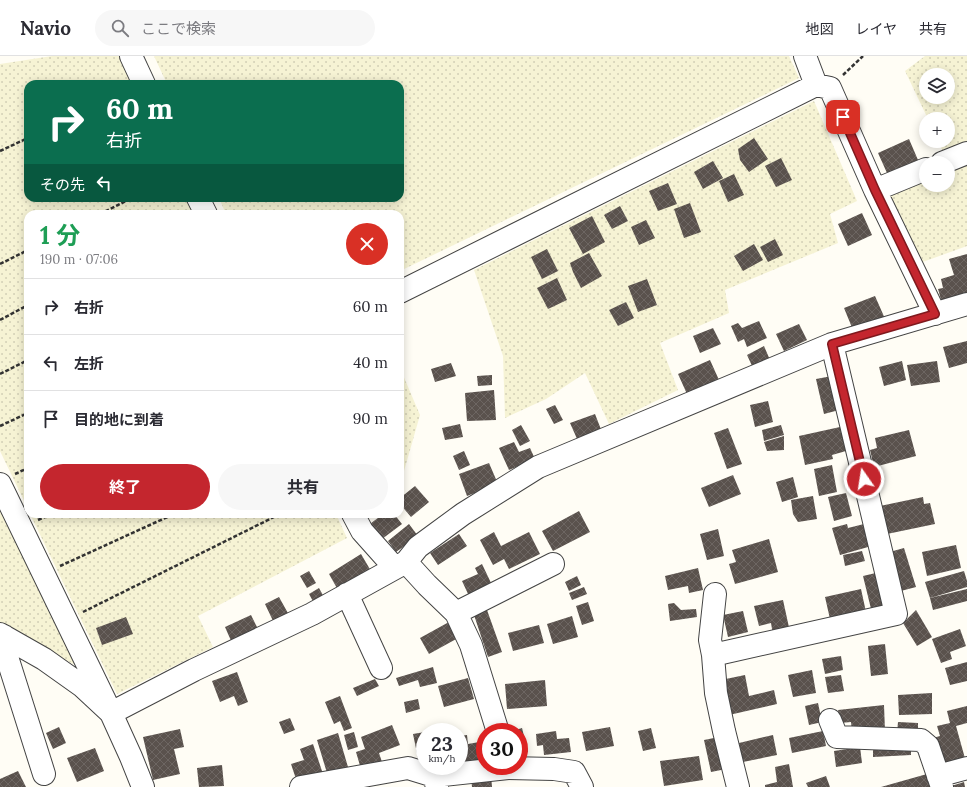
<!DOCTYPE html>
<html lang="ja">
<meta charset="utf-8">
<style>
:root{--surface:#fff;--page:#f7f7f7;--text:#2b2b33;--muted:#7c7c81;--line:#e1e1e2;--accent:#c4262e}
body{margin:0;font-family:Lora,"Noto Sans JP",serif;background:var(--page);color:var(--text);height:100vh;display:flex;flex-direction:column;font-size:15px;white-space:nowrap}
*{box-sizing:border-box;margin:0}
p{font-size:13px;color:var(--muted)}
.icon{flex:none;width:22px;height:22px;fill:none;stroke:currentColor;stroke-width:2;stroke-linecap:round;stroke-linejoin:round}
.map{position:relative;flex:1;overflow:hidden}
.panel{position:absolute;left:24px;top:154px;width:380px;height:308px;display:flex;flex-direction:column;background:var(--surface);border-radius:12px;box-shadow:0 2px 10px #0003}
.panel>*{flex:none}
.guide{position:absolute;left:24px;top:24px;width:380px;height:122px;border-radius:12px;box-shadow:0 2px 10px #0003;background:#0b6e4f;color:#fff;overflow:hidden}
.buttons{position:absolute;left:919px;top:12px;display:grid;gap:8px}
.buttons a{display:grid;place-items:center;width:36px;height:36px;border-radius:50%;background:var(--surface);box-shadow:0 2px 10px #0003;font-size:20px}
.speed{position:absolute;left:416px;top:667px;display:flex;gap:8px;font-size:20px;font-weight:700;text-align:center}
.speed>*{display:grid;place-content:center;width:52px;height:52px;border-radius:50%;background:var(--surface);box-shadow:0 2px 10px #0003;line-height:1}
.speed small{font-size:10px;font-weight:400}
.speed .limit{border:6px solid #d22;background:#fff;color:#111}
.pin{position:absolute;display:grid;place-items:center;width:34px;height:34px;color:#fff;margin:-17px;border-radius:8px;box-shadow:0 2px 6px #0006}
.me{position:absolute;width:44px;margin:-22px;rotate:347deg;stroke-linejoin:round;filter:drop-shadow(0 0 3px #0008)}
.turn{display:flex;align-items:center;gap:14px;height:84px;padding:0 16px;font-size:18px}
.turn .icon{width:52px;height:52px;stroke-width:2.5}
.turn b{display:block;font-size:28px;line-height:34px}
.then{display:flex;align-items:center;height:38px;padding:0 16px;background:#0003;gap:8px;font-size:15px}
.round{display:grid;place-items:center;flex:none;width:42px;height:42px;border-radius:21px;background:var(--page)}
.overview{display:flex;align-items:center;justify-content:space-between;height:68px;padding:0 16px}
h1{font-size:24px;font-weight:700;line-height:30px;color:#1e9e55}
.primary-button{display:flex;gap:8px;margin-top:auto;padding:8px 16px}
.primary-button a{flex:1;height:46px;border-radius:24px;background:var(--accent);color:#fff;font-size:16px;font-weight:700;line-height:46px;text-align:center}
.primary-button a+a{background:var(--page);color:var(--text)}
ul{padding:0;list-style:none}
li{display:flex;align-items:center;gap:12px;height:56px;padding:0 16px;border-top:1px solid var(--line)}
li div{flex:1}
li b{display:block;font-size:15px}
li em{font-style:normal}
header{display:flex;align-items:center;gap:24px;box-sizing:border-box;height:56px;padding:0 20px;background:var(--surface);border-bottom:1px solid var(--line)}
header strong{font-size:19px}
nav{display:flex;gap:22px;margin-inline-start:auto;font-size:14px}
.search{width:280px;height:36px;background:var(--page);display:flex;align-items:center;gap:10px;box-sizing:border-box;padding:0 14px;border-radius:22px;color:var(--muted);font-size:15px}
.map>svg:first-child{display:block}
</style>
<header>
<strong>Navio</strong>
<div class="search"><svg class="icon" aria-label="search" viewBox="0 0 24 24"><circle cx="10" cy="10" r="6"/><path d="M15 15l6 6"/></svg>ここで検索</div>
<nav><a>地図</a><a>レイヤ</a><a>共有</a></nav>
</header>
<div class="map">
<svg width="967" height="731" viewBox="0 0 967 731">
<defs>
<pattern id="farmland-dots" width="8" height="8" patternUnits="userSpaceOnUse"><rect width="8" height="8" fill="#f6f3d4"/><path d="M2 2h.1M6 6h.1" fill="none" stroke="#d2cfb5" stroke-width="1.8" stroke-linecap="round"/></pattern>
<pattern id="building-cross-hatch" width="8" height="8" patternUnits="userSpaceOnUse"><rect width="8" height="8" fill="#5a524d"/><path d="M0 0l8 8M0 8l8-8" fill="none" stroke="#6d6662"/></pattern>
</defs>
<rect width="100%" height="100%" fill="#fffdf5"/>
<path fill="url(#farmland-dots)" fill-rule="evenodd" d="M52 0H121L135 28H28V142H188L196 158H28V453L0 395V8Z
M154 0H789L799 22 400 215V158H226L219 142H400V28H167Z
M925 0H967V85L943 96 938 85H948V63H928L905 15ZM926 19H948V41H926Z
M814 45 857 145 830 158 838 187 725 234 729 257 660 287 678 334 609 368 585 317 546 343 505 362 503 300 474 214Z
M967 107V190L920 207 889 139 926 124V129H948V115Z
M400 312 420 359 400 429Z
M0 451 77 610 0 568Z
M30 458H336L347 482 198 560 213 591 117 638Z"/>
<path fill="url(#building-cross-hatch)" d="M754 82 768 103 749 116 740 104 738 93Z
M909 83 918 104 887 117 878 97Z
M781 102 792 124 776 131 765 110Z
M713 105 723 122 703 133 694 116Z
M734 118 744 139 728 146 719 125Z
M668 127 677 148 658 155 649 135Z
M690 147 701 176 684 182 674 153Z
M620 150 628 165 612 173 604 159Z
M862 157 872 179 848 190 838 168Z
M592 160 605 186 583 198 569 172Z
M646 164 655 182 639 189 631 171Z
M775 183 783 199 768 206 760 191Z
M754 188 763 204 743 215 734 200Z
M547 193 558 215 542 223 531 201Z
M589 197 602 220 581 232 573 216 570 207Z
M967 198V240L942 247 938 233 943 232 941 223 954 219 949 203Z
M557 222 567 244 548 253 537 232Z
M647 223 657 249 638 256 628 230Z
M875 240 886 265 853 274 844 252Z
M626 246 634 262 618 270 609 254Z
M759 265 767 282 747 291 744 283 738 286 731 270 738 267 742 272Z
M799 268 807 284 784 295 776 278Z
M713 272 721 288 700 297 693 280Z
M967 285V307L949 312 943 291Z
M764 290 770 304 753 312 747 299Z
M710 304 719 324 687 338 678 318Z
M902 305 906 324 884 330 879 311Z
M937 305 940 326 911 330 907 309Z
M451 307 456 320 435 326 431 313Z
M492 319V329L478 330 477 320Z
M832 320 839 354 824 358 816 323Z
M494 334 496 364 467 365 465 337Z
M768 345 773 366 755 371 750 349Z
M555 349 563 364 554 368 546 353Z
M595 358 602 376 578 385 570 367Z
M460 368 463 381 445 384 442 372Z
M521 369 530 385 520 390 512 374Z
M781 369 784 379 764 385 762 374Z
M840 371 846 395 832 399 833 403 805 409 799 380Z
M728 372 742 408 727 413 714 377Z
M909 374 916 400 874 411 870 394 877 392 875 382Z
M784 380V394L767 395 764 386Z
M514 386 519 396 530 392 535 403 509 414 499 392Z
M464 395 470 409 459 414 453 400Z
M489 407 498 428 467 440 459 418Z
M832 409 837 436 819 440 814 413Z
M733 419 741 438 709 451 701 432Z
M793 421 798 441 782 446 776 426Z
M415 430 429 446 411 461 400 448V442Z
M846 437 852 460 834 465 828 441Z
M813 440 817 463 798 466 793 458 791 444Z
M923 441 924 448 930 447 935 468 887 478 880 450Z
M579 455 590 476 553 495 542 475Z
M383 458H394L402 468 382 483 370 468Z
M868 467 875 489 840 499 832 472 847 468 848 472Z
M409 468 418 480 396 496 388 485Z
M718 473 724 500 707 504 700 478Z
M494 476 501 490 529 476 540 498 509 513 504 503 493 509 480 484Z
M459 478 467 490 438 509 430 497Z
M769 483 778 516 735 528 729 508 736 506 732 494Z
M956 489 961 512 927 520 922 496Z
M904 492 916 531 897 536 886 497Z
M862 495 865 505 845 510 843 499Z
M361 498 371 515 338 534 329 518Z
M482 508 492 529 469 540 462 525 478 518 475 512Z
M698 512 703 534 689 537 688 530 668 534 665 520Z
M309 515 316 527 307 532 300 520Z
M964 515 967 525V531L930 542 925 526Z
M880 516 888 553 872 557 863 520Z
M577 520 581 529 569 535 565 526Z
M584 531 587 538 572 544 569 537Z
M319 532 325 543 315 549 309 538Z
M861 533 866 556 830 563 825 541Z
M967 533V545L933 554 930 542Z
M279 541 289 559 274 567 265 548Z
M783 544 790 576 773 579 771 567 759 570 754 550Z
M588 546 594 565 582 569 576 550Z
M674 547 681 554 696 553 697 561 670 565 668 548Z
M487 554 502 596 488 601 474 559Z
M916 554 932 581 917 590 903 567Z
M743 555 748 576 728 581 723 559Z
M251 559 259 575 232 587 225 571Z
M572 560 578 581 553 588 547 568Z
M126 561 133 578 102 589 96 572Z
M449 566 458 582 429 598 420 582Z
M539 569 544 587 513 595 508 577Z
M960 573 966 590 950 596 952 603 941 607 932 583Z
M885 588 888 618 871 620 868 590Z
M841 600 843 614 825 618 822 603Z
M967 606V625L950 629 945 612Z
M433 611 437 627 420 631 418 624 399 630 396 622Z
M812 614 816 637 793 641 788 619Z
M237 616 248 646 238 650 234 640 220 646 212 625Z
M745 619 749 640 774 634 777 648 729 659 721 624Z
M841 619 844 635 828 637 825 621Z
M468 622 474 643 444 651 438 630Z
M375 623 379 630 357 640 353 632Z
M545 624 547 650 507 653 505 628Z
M932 637V658L899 659 898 639Z
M340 640 352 672 344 675 340 665 334 668 325 646Z
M418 643 420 653 406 657 404 646Z
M818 647 822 666 809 669 805 650Z
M884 649 885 675 852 677 851 666 840 667 838 654Z
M967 650V667L956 670 966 706 942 712 933 682 940 680 937 670 950 667 947 655Z
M290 662 295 674 284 678 279 666Z
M898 666 918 667V678L897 677Z
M392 669 400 689 379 697 382 706 361 713 356 696 365 693 361 681Z
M59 671 66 687 53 693 46 677Z
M610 671 614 690 586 695 582 676Z
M447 672 448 676H428V675Z
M522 672 528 696 519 698V676H509Z
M651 672 656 692 643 695 638 675Z
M180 673 184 691 174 693 180 718 153 724 143 681Z
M556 675 557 683 569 682 571 696 544 699 543 689 537 690 536 678Z
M823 675 826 690 792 697 789 682Z
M354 676 358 691 348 694 344 679Z
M425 676V701L418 702 413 678Z
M338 677 348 711 327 717 317 684Z
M467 679 468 688 485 685V705L464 708 459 680Z
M773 679 777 699 743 706 739 687Z
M719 681 726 713 711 716 704 684Z
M313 688 323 718 297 726 291 708 304 704 300 693Z
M911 688V699L873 701V690Z
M860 691 862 707 836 711 834 695Z
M95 692 104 715 77 726 67 702Z
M699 700 703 724 664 730 660 705Z
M789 708 793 731H765V729L777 726 775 711Z
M222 709 224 730 199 731 197 712Z
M18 715 26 731H0V723Z
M927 718 930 731H881Z
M491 719 492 731H472L471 722Z
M826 720 830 731H808L806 727Z
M964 726 965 731H948Z"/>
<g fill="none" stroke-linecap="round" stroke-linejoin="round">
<g stroke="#444" stroke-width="24">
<path id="minor" d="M131 0 144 28
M805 0 816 29
M942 107 967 97
M875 134 926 113
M198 142 206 158
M400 236 816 29 830 32 875 134 935 258
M0 428 111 657 194 614 312 558 406 506 418 491 463 458 538 411 832 288 967 248
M353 458 362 475 395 512
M406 506 427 529 456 557 471 589 498 676
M347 538 381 612
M715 538 710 584 713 599 716 637 724 675 738 731
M456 557 553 508
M0 578 44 603 82 630 111 657 131 701 143 731
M4 580 8 604 44 718
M713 599 896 558 832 288
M830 664 837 681 921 684 928 690 942 731
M434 720 508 712 554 713 574 716 582 731
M938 720 967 712
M301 731 408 712 434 720 437 731"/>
</g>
<path stroke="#333" stroke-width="2.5" stroke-dasharray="4 2" stroke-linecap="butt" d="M843 19 863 0
M0 95 28 82
M100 158 132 142
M0 208 28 194
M0 264 28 249
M0 318 28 304
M0 370 28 357
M15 418 28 412
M38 464 52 458
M60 510 174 458
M83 556 280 458"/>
<use href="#minor" stroke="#fff" stroke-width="22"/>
</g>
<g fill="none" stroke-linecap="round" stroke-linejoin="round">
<g stroke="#7f191e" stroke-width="10">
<path id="route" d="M843 61 875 134 935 258 832 288 864 423"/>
</g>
<use href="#route" stroke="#c4262e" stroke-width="7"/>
</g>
</svg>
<div class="buttons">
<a><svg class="icon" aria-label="layers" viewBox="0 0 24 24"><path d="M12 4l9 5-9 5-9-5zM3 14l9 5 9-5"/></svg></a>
<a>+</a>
<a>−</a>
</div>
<div class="speed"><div>23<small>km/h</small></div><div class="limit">30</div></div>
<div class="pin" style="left:843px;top:61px;background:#d93025"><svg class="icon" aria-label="arrive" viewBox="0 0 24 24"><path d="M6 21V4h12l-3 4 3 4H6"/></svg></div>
<svg class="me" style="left:864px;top:423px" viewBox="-20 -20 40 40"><circle r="17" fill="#c4262e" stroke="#fff" stroke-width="3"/><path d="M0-11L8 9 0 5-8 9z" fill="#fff"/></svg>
<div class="guide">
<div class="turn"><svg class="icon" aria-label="right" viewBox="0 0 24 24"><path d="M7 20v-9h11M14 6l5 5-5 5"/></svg><div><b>60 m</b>右折</div></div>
<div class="then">その先<svg class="icon" aria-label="left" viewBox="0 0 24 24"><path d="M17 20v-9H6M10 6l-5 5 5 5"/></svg></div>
</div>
<section class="panel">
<div class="overview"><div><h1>1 分</h1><p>190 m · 07:06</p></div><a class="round" style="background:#d93025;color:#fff"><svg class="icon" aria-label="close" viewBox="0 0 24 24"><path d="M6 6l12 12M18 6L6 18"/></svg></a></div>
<ul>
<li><svg class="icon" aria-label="right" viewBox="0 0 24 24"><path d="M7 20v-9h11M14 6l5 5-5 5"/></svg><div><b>右折</b></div><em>60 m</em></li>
<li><svg class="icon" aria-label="left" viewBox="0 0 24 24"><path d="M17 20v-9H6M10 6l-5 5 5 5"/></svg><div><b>左折</b></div><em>40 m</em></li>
<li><svg class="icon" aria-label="arrive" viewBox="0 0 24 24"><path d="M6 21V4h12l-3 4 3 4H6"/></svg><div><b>目的地に到着</b></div><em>90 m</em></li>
</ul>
<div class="primary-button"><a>終了</a><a>共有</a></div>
</section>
</div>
